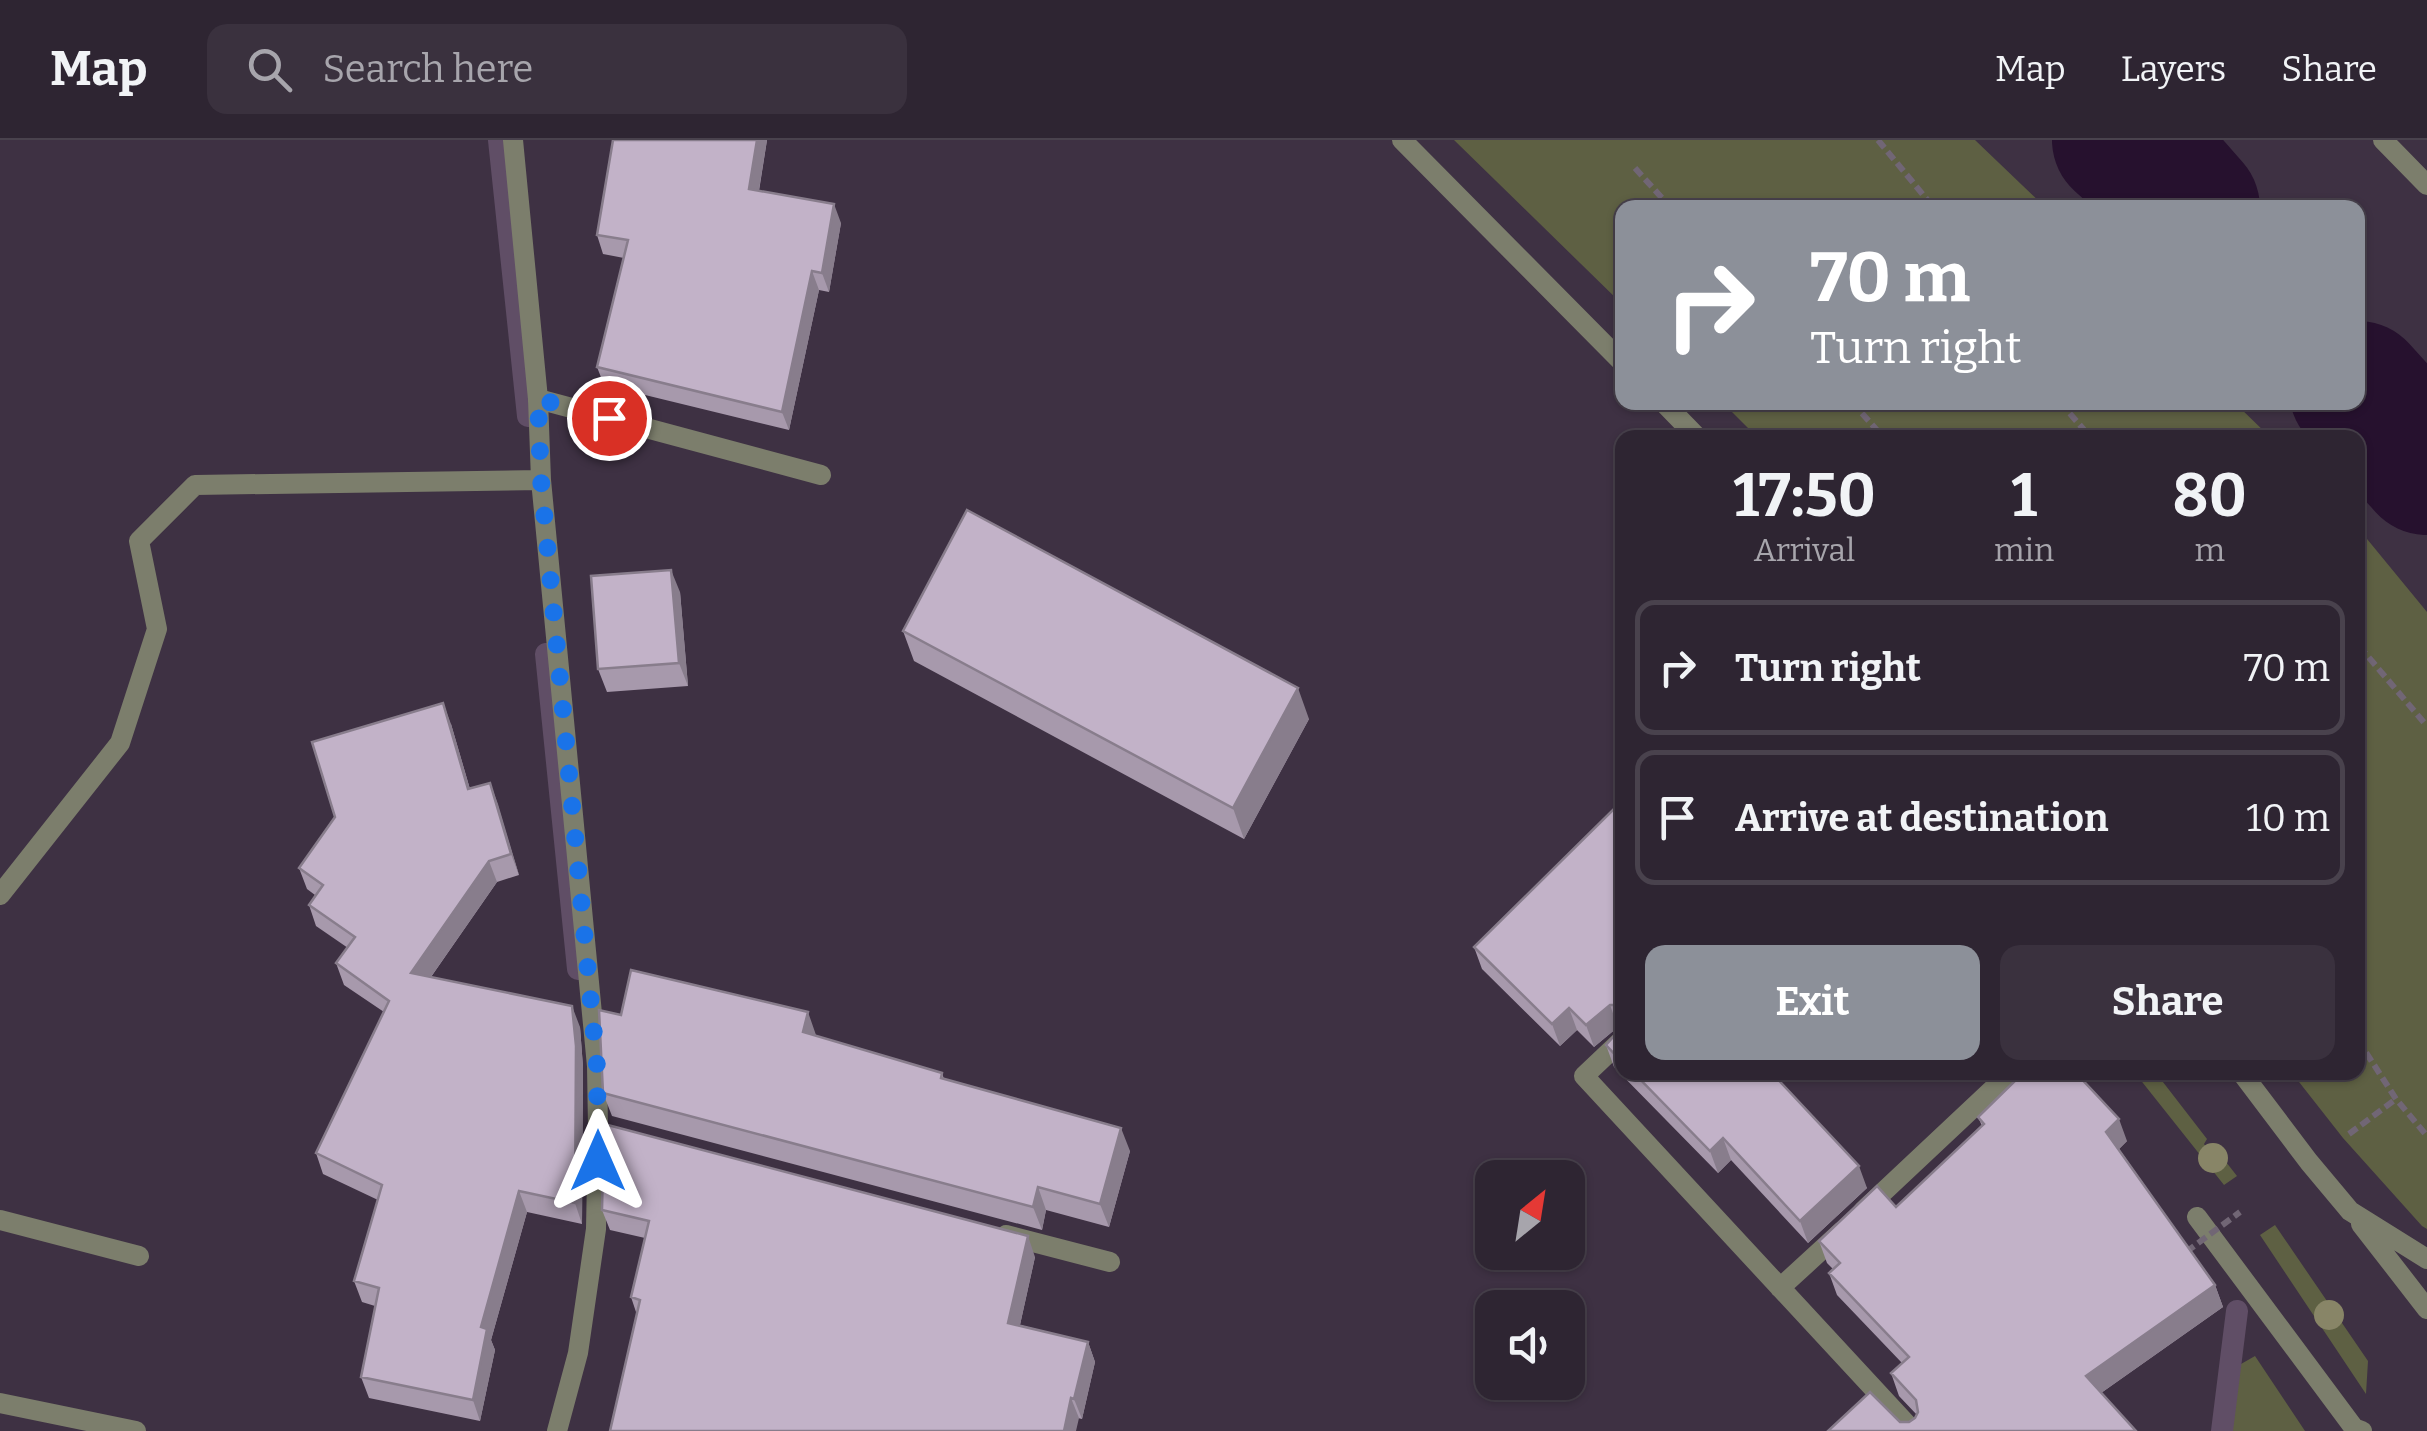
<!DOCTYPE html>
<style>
:root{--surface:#2e2532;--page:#3a313e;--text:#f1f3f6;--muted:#a7a5ac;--line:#49424d;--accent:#8c9099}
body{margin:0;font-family:Bitter,serif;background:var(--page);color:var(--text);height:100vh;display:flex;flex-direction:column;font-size:38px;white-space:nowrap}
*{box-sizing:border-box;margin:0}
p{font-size:32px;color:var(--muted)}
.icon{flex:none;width:55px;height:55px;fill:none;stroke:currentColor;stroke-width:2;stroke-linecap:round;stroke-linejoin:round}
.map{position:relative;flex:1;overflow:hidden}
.sheet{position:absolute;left:1615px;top:290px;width:750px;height:650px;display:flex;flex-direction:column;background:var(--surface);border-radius:20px;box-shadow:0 2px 8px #0004,0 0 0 2px var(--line)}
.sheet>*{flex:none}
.guide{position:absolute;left:1615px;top:60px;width:750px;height:210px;border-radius:20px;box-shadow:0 2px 8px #0004,0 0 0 2px var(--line);background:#8c9099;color:#fff;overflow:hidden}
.needle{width:65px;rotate:30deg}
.buttons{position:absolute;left:1475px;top:1020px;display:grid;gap:20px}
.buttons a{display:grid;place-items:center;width:110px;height:110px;border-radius:20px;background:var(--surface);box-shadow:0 2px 8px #0004,0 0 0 2px var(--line);font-size:50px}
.pin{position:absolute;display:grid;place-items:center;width:85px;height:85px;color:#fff;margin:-42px;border:5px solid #fff;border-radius:50%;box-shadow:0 2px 10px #0007}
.me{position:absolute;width:110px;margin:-55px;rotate:0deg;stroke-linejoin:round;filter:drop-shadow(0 0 8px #0008)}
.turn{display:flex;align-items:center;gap:35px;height:210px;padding:0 30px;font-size:45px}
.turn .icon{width:130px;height:130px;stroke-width:2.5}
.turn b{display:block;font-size:70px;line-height:85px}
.eta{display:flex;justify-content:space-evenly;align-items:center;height:170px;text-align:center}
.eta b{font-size:60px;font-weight:700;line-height:70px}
.primary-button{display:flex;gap:20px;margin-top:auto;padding:20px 30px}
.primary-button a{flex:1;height:115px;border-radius:20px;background:var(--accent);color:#fff;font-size:40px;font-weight:700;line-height:115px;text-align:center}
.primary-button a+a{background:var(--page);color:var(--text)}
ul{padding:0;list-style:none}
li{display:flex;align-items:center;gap:30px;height:135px;margin:0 20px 15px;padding:0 10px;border:5px solid var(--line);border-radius:20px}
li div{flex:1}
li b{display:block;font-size:38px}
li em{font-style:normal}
header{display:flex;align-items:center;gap:60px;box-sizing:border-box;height:140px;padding:0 50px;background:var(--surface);border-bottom:2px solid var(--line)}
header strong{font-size:48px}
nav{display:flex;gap:55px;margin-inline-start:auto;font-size:35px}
.search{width:700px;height:90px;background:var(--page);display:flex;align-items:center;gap:25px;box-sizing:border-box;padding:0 35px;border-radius:20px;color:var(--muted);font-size:38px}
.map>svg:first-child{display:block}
</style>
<header>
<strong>Map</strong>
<div class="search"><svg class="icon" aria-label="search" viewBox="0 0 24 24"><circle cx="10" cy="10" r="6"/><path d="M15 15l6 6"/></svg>Search here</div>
<nav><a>Map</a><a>Layers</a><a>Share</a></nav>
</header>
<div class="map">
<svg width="2427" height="1291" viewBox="0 0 2427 1291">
<rect width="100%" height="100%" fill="#3e3143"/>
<path fill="#5e6043" d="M1454 0H1975L2045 67 1622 68V164Z
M1723 263H2235L2270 297H1757Z
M2358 388 2427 472V1089L2422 1086 2343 998 2292 933 2358 932Z
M2135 933H2156L2207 999 2204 1004 2211 1015 2219 1013 2237 1036 2224 1045Z
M2275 1085 2368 1221 2366 1254 2260 1095Z
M2255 1216 2305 1291H2228L2234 1228Z"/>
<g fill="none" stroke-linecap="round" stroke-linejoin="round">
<path stroke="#604e66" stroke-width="22" d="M499 0 528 276
M2143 0 2170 44
M546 514 578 829
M2222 1291 2237 1171"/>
<path stroke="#26112e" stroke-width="138" d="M2121 0 2170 44 2191 68
M2358 250 2427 326"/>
<path stroke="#716675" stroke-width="6" stroke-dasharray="10 5" stroke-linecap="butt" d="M1878 0 1934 68
M1635 28 1671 68
M1852 262 1884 298
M2060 262 2091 298
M2358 519 2365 513 2427 586
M2358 900 2396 959 2427 996
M2349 994 2396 959"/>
<path stroke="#7c7e6c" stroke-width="20" d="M538 259 821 335
M2197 1077 2354 1288 2362 1291"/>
<path stroke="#7c7e6c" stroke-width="20" d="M513 0 538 259 541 340 597 926 598 987 596 1089 578 1213 557 1291
M1402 0 1622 222
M2383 0 2427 45
M1663 262 1698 298
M0 755 120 603 157 489 139 401 195 345 541 340
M1622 900 1584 936 1913 1291
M2241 932 2309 1022 2350 1071 2427 1119
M1863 1071 2011 932
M0 1080 139 1116
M2361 1084 2427 1169
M1006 1095 1110 1122
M1780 1148 1842 1091
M0 1263 136 1291"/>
<path stroke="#716675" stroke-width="6" stroke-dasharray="10 5" stroke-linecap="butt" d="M2186 1112 2240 1072"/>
</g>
<g fill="#888567">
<circle cx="2213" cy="1018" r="15"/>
<circle cx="2329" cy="1175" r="15"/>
</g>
<path fill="#a799ac" d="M613 0H767L759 51 841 83 829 152 819 150 789 290 604 245 597 227 624 118 603 114 597 95Z
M680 452 688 546 607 552 598 529Z
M903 491 1309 579 1244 699 914 521Z
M451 584 470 649 490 643 519 735 497 742 431 837 580 887 583 927 582 1084 527 1072 491 1200 495 1210 480 1281 369 1258 361 1237 375 1166 362 1162 354 1141 378 1060 323 1034 316 1013 384 872 344 845 336 823 348 808 316 786 309 765 315 755 307 749 299 728Z
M1622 661V887H1618L1594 907 1577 890 1560 906 1482 829 1474 807Z
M621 875 942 933 944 939 1130 1011 1109 1087 1046 1070 1042 1090 612 976 603 953Z
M1622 887V932H1792L1781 943 1867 1048 1808 1103 1731 1020 1718 1033 1614 927 1606 905Z
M1978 977 2127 1001 2119 1009 2215 1145 2223 1167 2101 1253 2136 1291 1900 1282H1909L1915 1278 1917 1275 1899 1256 1891 1233 1902 1223 1837 1155 1829 1133 1833 1129 1827 1123 1819 1101 1896 1067 1982 986Z
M602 1070 1035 1117 1020 1185 1088 1202 1095 1222 1082 1279 637 1175 631 1157 645 1098 610 1090Z"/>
<path fill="#887d8c" d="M757 0H767L756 68 749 49Z
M834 64 841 83 829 152 822 133Z
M812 131 819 150 789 290 782 272Z
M671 430 680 452 688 546 679 523Z
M1298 548 1309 579 1244 699 1233 668Z
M443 563 451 584 476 670 468 649Z
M490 643 498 664 519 735 511 714Z
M489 721 497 742 419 854 411 833Z
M1610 865 1618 887 1594 907 1586 885Z
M572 866 580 887 583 927 582 1084 575 1063Z
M1569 868 1577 890 1560 906 1552 884Z
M808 872 816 895 812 915 803 892Z
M1768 932H1792L1774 949Z
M2119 979 2127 1001 2114 1014 2106 992Z
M1121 988 1130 1011 1109 1087 1100 1064Z
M1723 998 1731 1020 1718 1033 1710 1011Z
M1859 1026 1867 1048 1808 1103 1800 1081Z
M1038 1047 1046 1070 1042 1090 1033 1067Z
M519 1051 527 1072 491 1200 495 1210 480 1281 473 1260 481 1187Z
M1028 1096 1035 1117 1016 1203 1008 1183Z
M2215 1145 2223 1167 2094 1258 2086 1236Z
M1088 1202 1095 1222 1082 1279 1074 1259Z
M1071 1258 1079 1278 1076 1291H1064Z"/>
<path fill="#c2b2c8" stroke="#887d8c" stroke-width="2.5" d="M613 0H757L749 49 834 64 822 133 812 131 782 272 597 227 628 100 597 95Z
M967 370 1298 548 1233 668 903 491Z
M671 430 679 523 598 529 591 436Z
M443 563 468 649 490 643 511 714 489 721 411 833 572 866 576 906 575 1063 519 1051 481 1187 487 1189 473 1260 361 1237 379 1148 354 1141 382 1045 316 1013 389 861 336 823 355 797 309 765 323 745 299 728 335 677 312 602Z
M1622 661V868L1617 865H1610L1586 885 1569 868 1552 884 1474 807Z
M631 830 808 872 803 892 942 933 941 938 1121 988 1100 1064 1038 1047 1033 1067 603 953 599 870 621 875Z
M1622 887V922L1606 905Z
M1633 932H1771L1859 1026 1800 1081 1723 998 1710 1011Z
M2024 932H2075L2119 979 2106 992 2215 1145 2086 1236 2136 1291H1828L1870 1252 1900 1282H1909L1915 1278 1918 1272 1916 1260 1891 1233 1909 1217 1829 1133 1840 1123 1819 1101 1877 1046 1896 1067 1984 984 1978 977Z
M604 984 1028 1096 1008 1183 1088 1202 1074 1259 1071 1258 1064 1291H610L640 1160 631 1157 649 1081 602 1070Z"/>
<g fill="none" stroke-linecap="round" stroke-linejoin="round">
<path stroke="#1a73e8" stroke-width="18" stroke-dasharray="0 32.4" d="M598 1021 597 926 541 340 538 259 609 278"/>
</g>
</svg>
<div class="buttons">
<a><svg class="needle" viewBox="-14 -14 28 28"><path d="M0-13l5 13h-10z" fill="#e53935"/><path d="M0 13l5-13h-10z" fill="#a7a5ac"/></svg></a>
<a><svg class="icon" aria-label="sound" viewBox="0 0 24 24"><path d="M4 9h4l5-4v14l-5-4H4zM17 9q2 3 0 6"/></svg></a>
</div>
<div class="pin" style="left:609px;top:278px;background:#d93025"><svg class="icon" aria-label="arrive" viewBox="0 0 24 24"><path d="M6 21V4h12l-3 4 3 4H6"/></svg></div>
<svg class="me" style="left:598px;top:1021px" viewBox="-20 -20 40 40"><path d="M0-17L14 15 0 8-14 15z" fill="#1a73e8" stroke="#fff" stroke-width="4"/></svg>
<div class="guide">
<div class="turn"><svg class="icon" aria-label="right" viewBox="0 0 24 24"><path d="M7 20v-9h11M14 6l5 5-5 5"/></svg><div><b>70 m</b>Turn right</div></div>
</div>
<section class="sheet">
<div class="eta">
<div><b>17:50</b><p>Arrival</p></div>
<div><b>1</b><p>min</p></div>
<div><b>80</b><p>m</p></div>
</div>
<ul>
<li><svg class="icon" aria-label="right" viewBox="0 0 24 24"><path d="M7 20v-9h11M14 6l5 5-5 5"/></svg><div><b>Turn right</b></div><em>70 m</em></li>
<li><svg class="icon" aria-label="arrive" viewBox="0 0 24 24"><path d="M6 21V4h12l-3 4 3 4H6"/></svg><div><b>Arrive at destination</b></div><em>10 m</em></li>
</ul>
<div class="primary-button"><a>Exit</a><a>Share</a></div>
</section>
</div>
